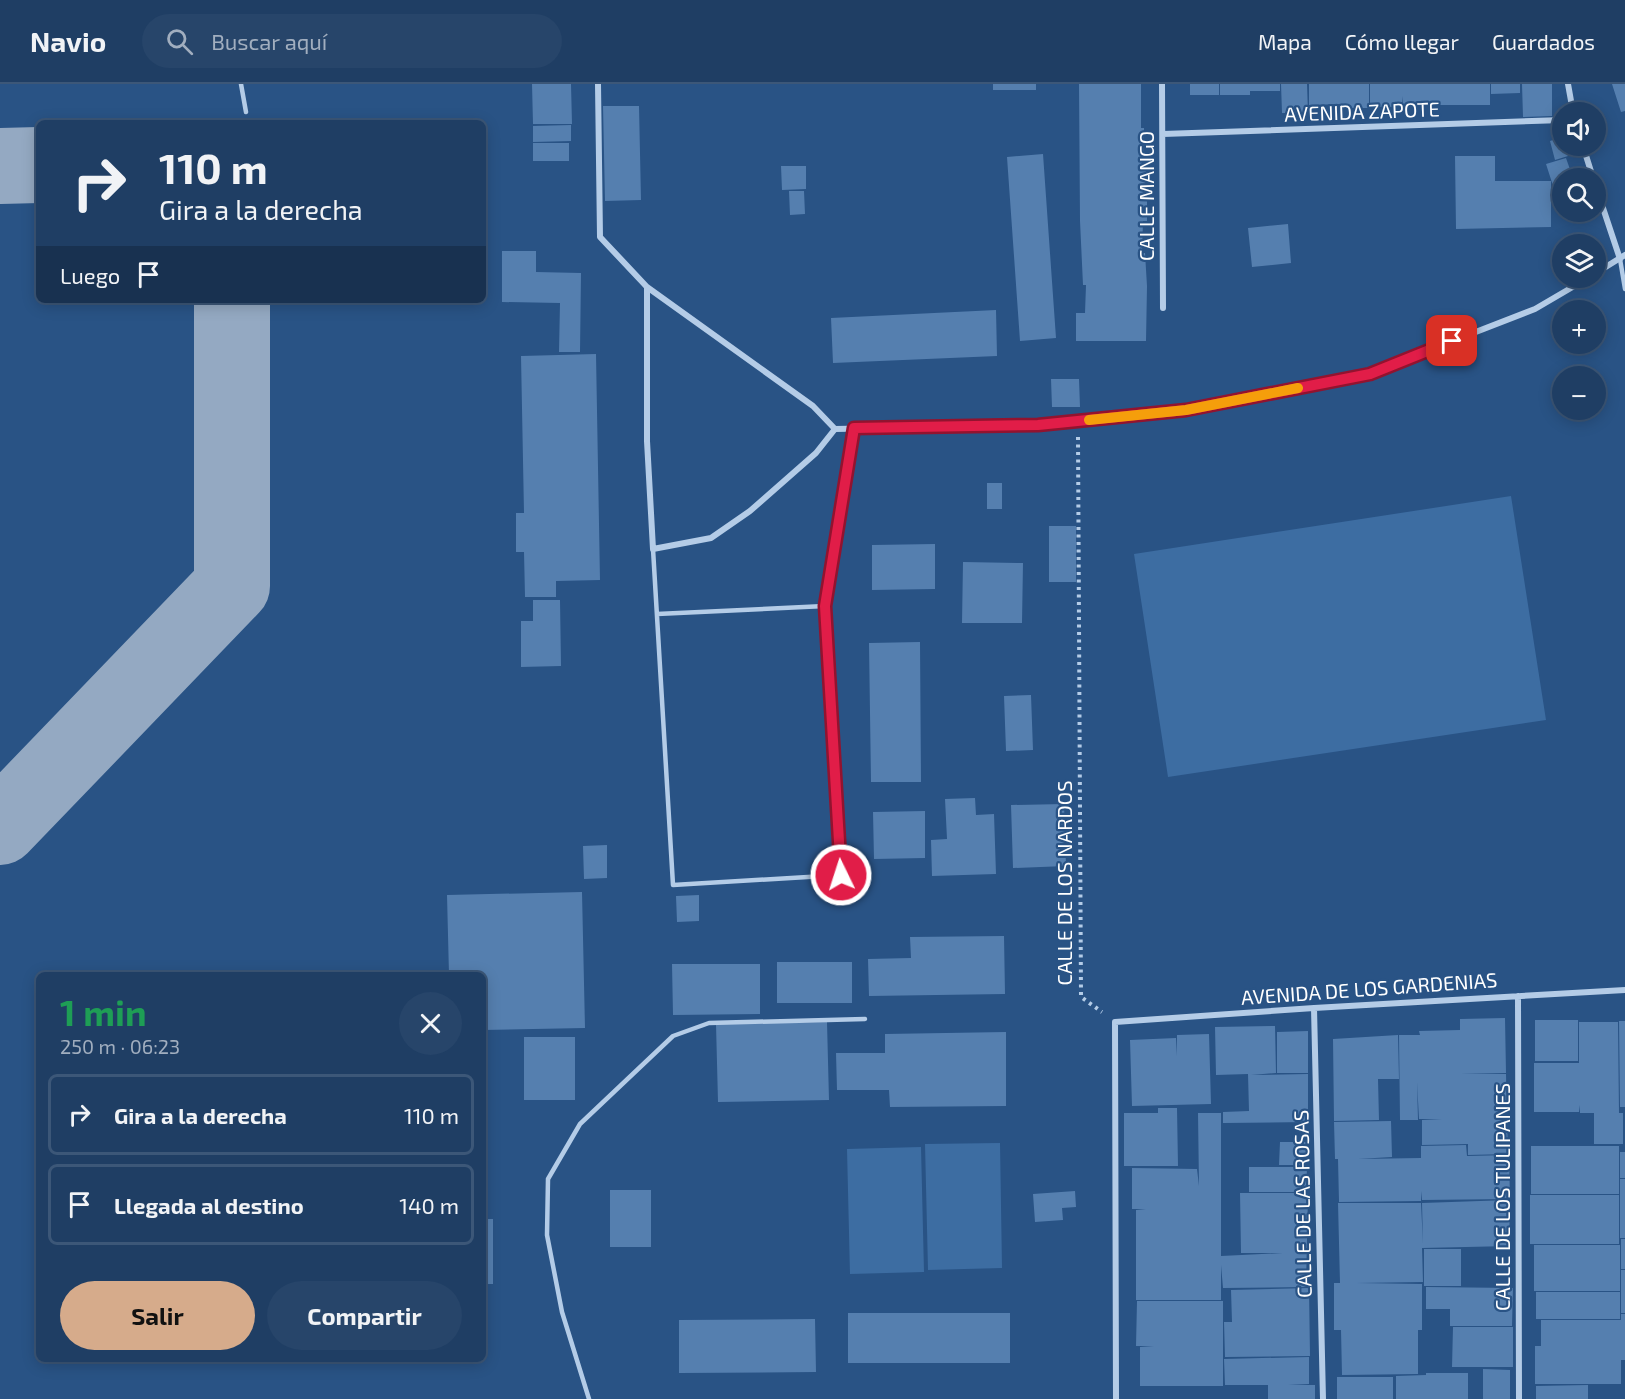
<!DOCTYPE html>
<html lang="es">
<meta charset="utf-8">
<style>
:root{--surface:#1f3e64;--page:#27456a;--text:#f1f3f6;--muted:#a1aebf;--line:#3c5778;--accent:#d6ab8b}
body{margin:0;font-family:"Exo 2",sans-serif;background:var(--page);color:var(--text);height:100vh;display:flex;flex-direction:column;font-size:22px;white-space:nowrap}
*{box-sizing:border-box;margin:0}
p{font-size:20px;color:var(--muted)}
.icon{flex:none;width:33px;height:33px;fill:none;stroke:currentColor;stroke-width:2;stroke-linecap:round;stroke-linejoin:round}
.map{position:relative;flex:1;overflow:hidden}
.side{position:absolute;left:36px;top:888px;width:450px;height:390px;display:flex;flex-direction:column;background:var(--surface);border-radius:9px;box-shadow:0 3px 15px #0003,0 0 0 2px var(--line)}
.side>*{flex:none}
.hud{position:absolute;left:36px;top:36px;width:450px;height:183px;border-radius:9px;box-shadow:0 3px 15px #0003,0 0 0 2px var(--line);background:#1f3e64;color:var(--text);overflow:hidden}
.fabs{position:absolute;left:1552px;top:18px;display:grid;gap:12px}
.fabs a{display:grid;place-items:center;width:54px;height:54px;border-radius:50%;background:var(--surface);box-shadow:0 3px 15px #0003,0 0 0 2px var(--line);font-size:30px}
.pin{position:absolute;display:grid;place-items:center;width:51px;height:51px;color:#fff;margin:-26px;border-radius:12px;box-shadow:0 3px 9px #0006}
.me{position:absolute;width:66px;margin:-33px;rotate:356deg;stroke-linejoin:round;filter:drop-shadow(0 0 4px #0008)}
.turn{display:flex;align-items:center;gap:21px;height:126px;padding:0 24px;font-size:27px}
.turn .icon{width:78px;height:78px;stroke-width:2.5}
.turn b{display:block;font-size:42px;line-height:51px}
.then{display:flex;align-items:center;height:57px;padding:0 24px;background:#0003;gap:12px;font-size:22px}
.round{display:grid;place-items:center;flex:none;width:63px;height:63px;border-radius:32px;background:var(--page)}
.headline{display:flex;align-items:center;justify-content:space-between;height:102px;padding:0 24px}
h1{font-size:36px;font-weight:700;line-height:45px;color:#1e9e55}
.button{display:flex;gap:12px;margin-top:auto;padding:12px 24px}
.button a{flex:1;height:69px;border-radius:36px;background:var(--accent);color:#111;font-size:24px;font-weight:700;line-height:69px;text-align:center}
.button a+a{background:var(--page);color:var(--text)}
ul{padding:0;list-style:none}
li{display:flex;align-items:center;gap:18px;height:81px;margin:0 12px 9px;padding:0 12px;border:3px solid var(--line);border-radius:9px}
li div{flex:1}
li b{display:block;font-size:22px}
li em{font-style:normal}
header{display:flex;align-items:center;gap:36px;box-sizing:border-box;height:84px;padding:0 30px;background:var(--surface);border-bottom:2px solid var(--line)}
header strong{font-size:28px}
nav{display:flex;gap:33px;margin-inline-start:auto;font-size:21px}
.search{width:420px;height:54px;background:var(--page);display:flex;align-items:center;gap:15px;box-sizing:border-box;padding:0 21px;border-radius:33px;color:var(--muted);font-size:22px}
.map>svg:first-child{display:block}
</style>
<header>
<strong>Navio</strong>
<div class="search"><svg class="icon" aria-label="search" viewBox="0 0 24 24"><circle cx="10" cy="10" r="6"/><path d="M15 15l6 6"/></svg>Buscar aquí</div>
<nav><a>Mapa</a><a>Cómo llegar</a><a>Guardados</a></nav>
</header>
<div class="map">
<svg width="1625" height="1315" viewBox="0 0 1625 1315">
<rect width="100%" height="100%" fill="#295385"/>
<path fill="#3d6da2" d="M1511 412 1546 636 1168 693 1134 470Z
M1000 1059 1002 1184 928 1186 925 1060Z
M921 1063 924 1188 850 1190 847 1065Z"/>
<g fill="none" stroke-linecap="round" stroke-linejoin="round">
<path stroke="#94a9c2" stroke-width="76" d="M0 82 39 81
M0 743 232 502V216"/>
</g>
<path fill="#557faf" d="M532 0H571L572 40H533Z
M993 0H1036V6H993Z
M1079 0H1141V44H1144V75H1146V105H1147V137H1143L1142 169H1145L1147 202 1146 257H1076V229H1085L1086 201H1083L1080 137Z
M1190 0H1219V11H1190Z
M1220 0H1280V7H1250V11H1220Z
M1281 0H1307L1308 29H1282Z
M1309 0H1369V24H1341V20L1309 21Z
M1370 0H1490V21H1403L1402 12V23H1370Z
M1491 0H1520V9L1491 10Z
M1522 0H1552V32L1523 33Z
M1612 0H1625V27L1621 28Z
M603 22H639L641 116 605 117Z
M571 41V57L533 58V42Z
M1562 53 1568 72 1555 76 1550 57Z
M533 59H569V77H533Z
M1043 70 1056 254 1020 257 1007 73Z
M1455 72H1495V97H1551V143L1456 145Z
M1566 74 1573 94H1563V105L1555 108 1546 80Z
M781 82H806V105L782 106Z
M789 107H804L805 130 790 131Z
M1288 140 1291 179 1252 183 1248 144Z
M502 167H536V188L581 189 580 268H559L560 219 502 218Z
M996 226 997 272 833 279 831 234Z
M596 270 600 496 556 497V513H525L524 468H516V429H524L521 272Z
M1051 295H1079L1080 323H1052Z
M987 399H1002V425H987Z
M1049 442H1076V498H1049Z
M935 460V505L872 506V461Z
M963 478 1023 479 1022 539H962Z
M533 516H560L561 582 521 583V537H533Z
M920 558 921 698H871L869 559Z
M1031 611 1033 666 1006 667 1004 612Z
M975 714 976 731 994 730 996 790 932 792 931 756 947 755 945 715Z
M1064 720 1066 782 1013 784 1011 721Z
M925 727V774L874 775 873 728Z
M607 761V794L584 795 583 762Z
M582 808 585 944 483 946V891H449L447 811Z
M699 811V837L677 838 676 812Z
M1004 852 1005 910 869 912 868 875 911 874 910 853Z
M777 878H852V919H777Z
M672 880H760V930L673 931Z
M1505 934 1506 989 1460 990H1506L1507 1034 1490 1035 1507 1034 1508 1070 1468 1071V1060L1422 1061V1036L1442 1035H1419L1417 998 1418 1036H1400L1399 951H1420L1419 947 1460 946V935Z
M1535 936H1578V977H1535Z
M1619 937H1625V1023H1620Z
M827 938 829 1016 718 1018 716 940Z
M1579 938H1618L1619 1029H1623V1060H1594V1029H1580V1021L1579 1028H1534V979H1579Z
M1275 942 1276 989 1251 991 1308 990V1038L1223 1039V1028L1249 1027 1248 990 1216 991 1215 943Z
M1308 947V989H1277V948Z
M1006 948V1022L890 1023 889 1006H837L836 969H885V950Z
M1209 950 1211 1020 1132 1022 1130 956 1176 954 1177 972V951Z
M1398 951 1399 995H1378L1379 1036 1334 1037 1333 955Z
M524 953H575V1016H524Z
M1158 1024H1177L1178 1082H1124V1029H1158Z
M1198 1029H1221V1172L1283 1169H1241L1240 1109H1308L1306 1203 1223 1204 1221 1181V1216H1136V1126L1146 1125H1132V1084L1197 1085 1199 1102Z
M1391 1037 1392 1073 1358 1075 1421 1074V1062L1466 1061 1467 1072 1509 1071 1510 1115 1422 1116 1421 1107V1117L1339 1118 1338 1075H1335L1334 1038Z
M1280 1058H1306V1081H1279Z
M1531 1062H1619V1110H1531Z
M1620 1068H1625V1094H1620Z
M1249 1083H1307L1306 1108H1249Z
M1620 1095H1625V1154H1620Z
M610 1106H651V1163H610Z
M1075 1107 1076 1123 1062 1124 1063 1136 1035 1138 1033 1110Z
M1530 1111H1619V1160H1530Z
M1509 1116 1510 1162 1422 1164 1423 1198 1357 1199 1422 1200V1246H1418V1290L1342 1291 1341 1246H1355H1334V1199H1340L1338 1119H1421L1423 1160 1422 1119Z
M483 1135H493V1200H483Z
M1621 1155H1625V1185H1621Z
M1534 1161H1620V1207H1534Z
M1424 1165H1461V1202H1424Z
M1621 1186H1625V1229H1621Z
M1426 1203 1513 1204 1512 1242H1450V1225H1426Z
M1309 1204 1310 1272 1225 1273 1224 1238H1232L1231 1206Z
M1536 1208H1620V1235H1536Z
M1137 1217H1223V1302H1140V1263L1154 1262H1136Z
M848 1229H1010V1279H848Z
M1621 1230H1625V1276H1621Z
M815 1235 816 1288 679 1289V1236Z
M1541 1236H1621V1300H1535V1262H1541Z
M1453 1243H1513V1283H1452Z
M1309 1273V1300L1288 1301H1315V1315H1268V1301H1225L1224 1275Z
M1483 1285 1510 1286V1315H1483Z
M1426 1289H1468V1315H1396V1292L1426 1291Z
M1337 1293H1393V1315H1337Z
M1588 1301V1315H1536V1302Z"/>
<g fill="none" stroke-linecap="round" stroke-linejoin="round">
<path stroke="#b4cce7" stroke-width="4" stroke-dasharray="3 4.5" stroke-linecap="butt" d="M1078 353 1081 913 1102 928"/>
<path stroke="#b4cce7" stroke-width="4.5" d="M241 0 246 28
M1620 175 1625 205
M653 465 673 801 841 791 825 522 854 344
M657 530 825 522
M589 1315 562 1228 547 1151 548 1095 580 1040 673 952 709 939 865 935"/>
<path stroke="#b4cce7" stroke-width="6" d="M598 0 600 153 647 203 813 322 835 345
M1162 0 1163 224
M1568 0 1573 28
M1163 50 1563 36
M1583 62 1593 94
M1596 103 1620 175
M1596 189 1625 171
M647 203V357L653 465 711 454 750 427 816 369 835 345
M835 345 1038 341 1186 326 1370 289 1535 225 1588 194
M1518 912 1519 1315
M1314 924 1323 1315
M1116 1315 1115 938 1314 924 1625 906"/>
</g>
<g fill="none" stroke-linecap="round" stroke-linejoin="round">
<g stroke="#92132f" stroke-width="15">
<path id="route" d="M841 791 825 522 854 344 1038 341 1186 326 1370 290 1452 257"/>
</g>
<use href="#route" stroke="#e11d48" stroke-width="10"/>
<path stroke="#f59e0b" stroke-width="10" d="M1089 336 1186 326 1298 304"/>
</g>
<g text-anchor="middle" dominant-baseline="central" stroke-width="4.5" stroke-linejoin="round" paint-order="stroke">
<g font-size="20" fill="#fff" stroke="#295385">
<text transform="translate(1362 27) rotate(-2)">AVENIDA ZAPOTE</text>
<text transform="translate(1146 112) rotate(-90)">CALLE MANGO</text>
<text transform="translate(1064 799) rotate(-90)">CALLE DE LOS NARDOS</text>
<text transform="translate(1369 904) rotate(-4)">AVENIDA DE LOS GARDENIAS</text>
<text transform="translate(1502 1113) rotate(-90)">CALLE DE LOS TULIPANES</text>
<text transform="translate(1302 1120) rotate(-91)">CALLE DE LAS ROSAS</text>
</g>
</g>
</svg>
<div class="fabs">
<a><svg class="icon" aria-label="sound" viewBox="0 0 24 24"><path d="M4 9h4l5-4v14l-5-4H4zM17 9q2 3 0 6"/></svg></a>
<a><svg class="icon" aria-label="search" viewBox="0 0 24 24"><circle cx="10" cy="10" r="6"/><path d="M15 15l6 6"/></svg></a>
<a><svg class="icon" aria-label="layers" viewBox="0 0 24 24"><path d="M12 4l9 5-9 5-9-5zM3 14l9 5 9-5"/></svg></a>
<a>+</a>
<a>−</a>
</div>
<div class="pin" style="left:1452px;top:257px;background:#d93025"><svg class="icon" aria-label="arrive" viewBox="0 0 24 24"><path d="M6 21V4h12l-3 4 3 4H6"/></svg></div>
<svg class="me" style="left:841px;top:791px" viewBox="-20 -20 40 40"><circle r="17" fill="#e11d48" stroke="#fff" stroke-width="3"/><path d="M0-11L8 9 0 5-8 9z" fill="#fff"/></svg>
<div class="hud">
<div class="turn"><svg class="icon" aria-label="right" viewBox="0 0 24 24"><path d="M7 20v-9h11M14 6l5 5-5 5"/></svg><div><b>110 m</b>Gira a la derecha</div></div>
<div class="then">Luego<svg class="icon" aria-label="arrive" viewBox="0 0 24 24"><path d="M6 21V4h12l-3 4 3 4H6"/></svg></div>
</div>
<section class="side">
<div class="headline"><div><h1>1 min</h1><p>250 m · 06:23</p></div><a class="round"><svg class="icon" aria-label="close" viewBox="0 0 24 24"><path d="M6 6l12 12M18 6L6 18"/></svg></a></div>
<ul>
<li><svg class="icon" aria-label="right" viewBox="0 0 24 24"><path d="M7 20v-9h11M14 6l5 5-5 5"/></svg><div><b>Gira a la derecha</b></div><em>110 m</em></li>
<li><svg class="icon" aria-label="arrive" viewBox="0 0 24 24"><path d="M6 21V4h12l-3 4 3 4H6"/></svg><div><b>Llegada al destino</b></div><em>140 m</em></li>
</ul>
<div class="button"><a>Salir</a><a>Compartir</a></div>
</section>
</div>
